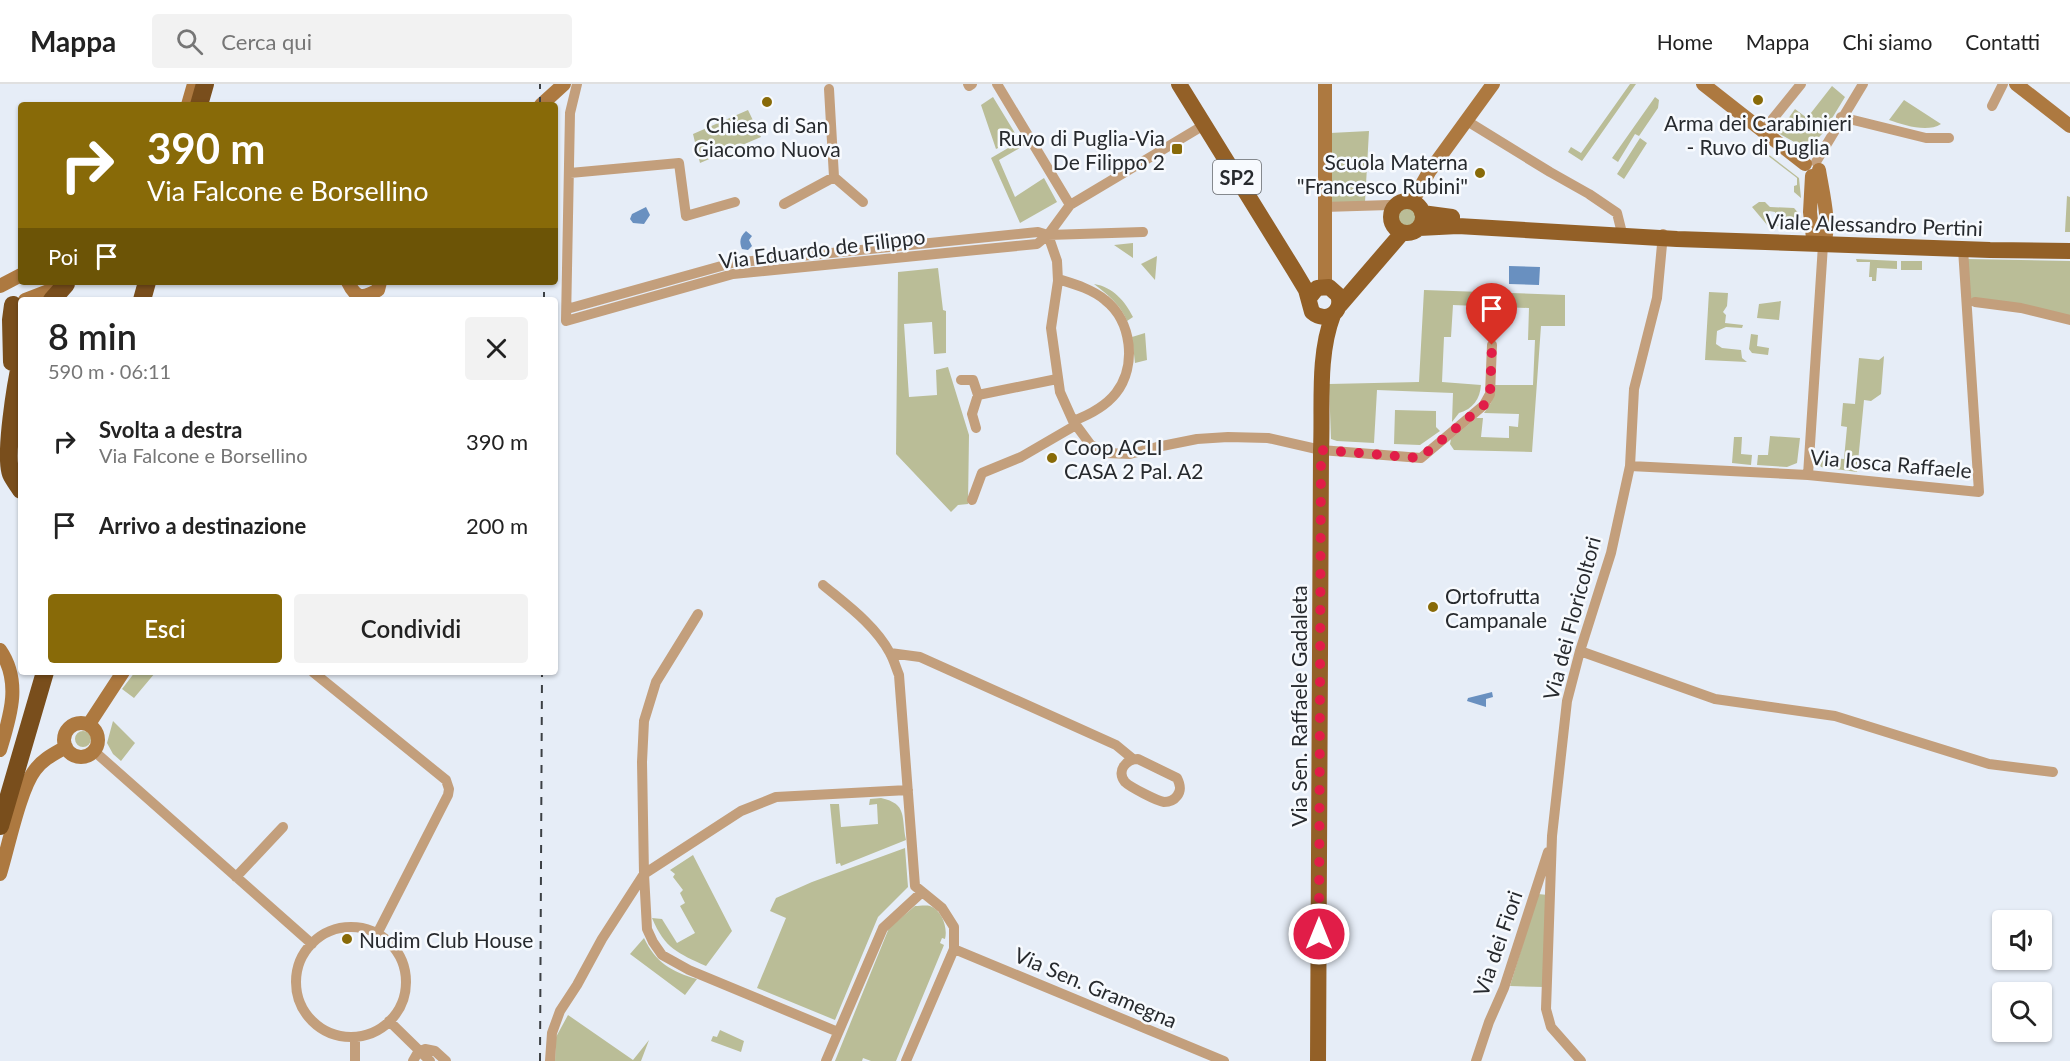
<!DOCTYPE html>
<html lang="it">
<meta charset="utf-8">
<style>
:root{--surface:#fff;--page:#f2f2f2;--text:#222;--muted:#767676;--line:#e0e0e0;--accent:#886a08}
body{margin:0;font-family:Lato,sans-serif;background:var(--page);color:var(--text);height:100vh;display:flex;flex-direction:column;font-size:22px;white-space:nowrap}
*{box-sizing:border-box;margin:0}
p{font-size:20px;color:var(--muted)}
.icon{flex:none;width:33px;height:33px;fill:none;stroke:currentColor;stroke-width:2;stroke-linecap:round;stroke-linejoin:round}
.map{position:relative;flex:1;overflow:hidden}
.drawer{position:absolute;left:18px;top:213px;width:540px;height:378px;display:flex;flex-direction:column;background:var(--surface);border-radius:6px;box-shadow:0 2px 4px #0004}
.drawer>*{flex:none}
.hud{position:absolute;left:18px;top:18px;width:540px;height:183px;border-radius:6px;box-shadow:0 2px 4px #0004;background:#886a08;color:#fff;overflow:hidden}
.buttons{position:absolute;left:1992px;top:826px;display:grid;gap:12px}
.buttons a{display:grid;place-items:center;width:60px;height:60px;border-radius:6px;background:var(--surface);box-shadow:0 2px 4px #0004;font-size:30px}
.pin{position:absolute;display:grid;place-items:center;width:51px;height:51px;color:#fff;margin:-62px -26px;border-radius:50% 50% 50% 0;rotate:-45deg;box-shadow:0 0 6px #0007}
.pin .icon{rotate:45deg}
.me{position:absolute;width:66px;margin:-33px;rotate:0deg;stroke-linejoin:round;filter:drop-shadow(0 0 4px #0008)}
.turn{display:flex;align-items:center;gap:21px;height:126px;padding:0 30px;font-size:27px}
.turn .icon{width:78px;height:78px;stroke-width:2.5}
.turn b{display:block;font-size:42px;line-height:51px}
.then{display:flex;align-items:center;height:57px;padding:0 30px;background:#0003;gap:12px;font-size:22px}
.round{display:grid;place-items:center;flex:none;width:63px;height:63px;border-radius:6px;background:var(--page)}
.summary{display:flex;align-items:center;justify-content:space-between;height:102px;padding:0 30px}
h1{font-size:36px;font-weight:600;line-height:45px}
.cta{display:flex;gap:12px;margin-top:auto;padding:12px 30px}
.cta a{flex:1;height:69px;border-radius:6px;background:var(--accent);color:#fff;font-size:24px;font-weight:600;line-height:69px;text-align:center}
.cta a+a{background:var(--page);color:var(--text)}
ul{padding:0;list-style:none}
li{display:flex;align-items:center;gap:18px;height:84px;padding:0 30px}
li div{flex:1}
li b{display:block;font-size:22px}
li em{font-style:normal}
header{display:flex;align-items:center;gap:36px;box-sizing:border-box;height:84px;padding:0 30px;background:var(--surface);border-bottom:2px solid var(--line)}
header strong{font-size:28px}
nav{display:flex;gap:33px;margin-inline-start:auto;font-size:21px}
.search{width:420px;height:54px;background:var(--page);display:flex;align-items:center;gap:15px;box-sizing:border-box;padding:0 21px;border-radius:6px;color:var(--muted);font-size:22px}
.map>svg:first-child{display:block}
</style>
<header>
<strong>Mappa</strong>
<div class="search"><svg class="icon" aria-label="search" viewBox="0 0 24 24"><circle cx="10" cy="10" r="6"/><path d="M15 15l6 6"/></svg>Cerca qui</div>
<nav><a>Home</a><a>Mappa</a><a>Chi siamo</a><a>Contatti</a></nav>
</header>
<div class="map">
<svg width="2070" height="977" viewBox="0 0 2070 977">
<rect width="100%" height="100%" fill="#e6edf7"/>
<path fill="#babd97" d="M1630 0H1636L1582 77 1568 68 1571 63 1581 69Z
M1832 2 1845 13 1823 49 1813 59H1796L1778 49 1795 25 1807 34Z
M993 13 1018 54 996 65 981 21Z
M1655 13 1659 16 1658 24 1639 52 1635 50 1618 78 1612 74Z
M1904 16 1941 40C1927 49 1904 41 1889 36Z
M748 26 761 53 700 79 693 50Z
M1369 47 1365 118 1330 120V49Z
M1640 54 1647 59 1624 95 1617 90Z
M1022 56 1025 61 999 76 1015 113 1044 94 1057 118 1020 139 991 74Z
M1768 70 1799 94 1801 114 1794 108V102L1797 101V94L1767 71Z
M2067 112 2070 113V148H2065Z
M1759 118H1765L1770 123 1794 124 1801 132 1800 142H1777L1775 128 1769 127 1768 142 1752 123Z
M1397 133a10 10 0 1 1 20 0a10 10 0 1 1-20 0Z
M1133 159V174L1114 161Z
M1157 172 1155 196 1141 180Z
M1856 175 1897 177V185L1877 184 1876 197H1872V193H1869L1870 178H1857Z
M1967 175 2070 177V233L1970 215Z
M1901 177H1922V186H1901Z
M938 184 943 226 946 227V269L934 270 932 238 904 240 909 313 937 311 936 286 948 283 969 351 968 420 958 421 951 428 896 370 898 188Z
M1094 200C1113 203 1125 217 1133 233L1127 237C1120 220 1108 211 1094 200Z
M1424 206 1565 211V242H1541L1532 368 1454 366 1450 360 1451 355 1476 334H1483L1481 353 1509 354V342L1518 343 1519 330 1484 329 1491 319 1494 301H1533L1535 256H1528L1529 224 1453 221 1451 253H1444L1442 298 1481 301C1480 315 1473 325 1459 329L1452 338 1453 309 1377 306 1374 359 1337 357 1331 355 1329 300 1419 298Z
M1709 208 1728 209 1727 222 1723 228 1726 231 1725 239 1743 241 1742 244 1726 243 1717 247 1716 260 1722 264 1741 266 1742 274 1747 278 1705 276Z
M1781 217 1779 236 1757 234 1759 220Z
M1145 249 1147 276 1135 279 1132 253Z
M1751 250 1758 251 1757 262 1769 264 1768 271 1752 269 1749 265Z
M1884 272 1881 310 1871 317 1864 316 1857 388 1821 383 1816 373 1844 375 1847 343 1841 342 1843 319 1855 320 1859 274 1879 276Z
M1395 326 1436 327V343L1440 347 1420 361 1394 360Z
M1770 352 1800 354 1797 379 1787 383 1757 381 1758 371H1768Z
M1734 353H1742L1741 370 1752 371 1751 381 1732 379Z
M135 588 155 589 134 614 122 605Z
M113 637 135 659 121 677 113 670 107 659Z
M75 655a8 8 0 1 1 16 0a8 8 0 1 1-16 0Z
M881 714C908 720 901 733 906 756L841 782 840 779 836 780 830 720H839L841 743 878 740 877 720 869 721 870 715Z
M905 764 908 803 878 833 835 936 757 904 786 834 770 827 776 814 812 798Z
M693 771 732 847 706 882C678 869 665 865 652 834L662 835 677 859 695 849 680 822 685 819 680 809 683 806 673 793 675 790 670 786Z
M1538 810 1548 811 1544 903 1510 902Z
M915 822C919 822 926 821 930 822 942 826 948 844 945 855L942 854 940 859 944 861 896 977H871L863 974 862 977H835L889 844Z
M644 854C655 878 672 888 697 895L685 911 630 870Z
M568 931 633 976 649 956 641 977H555L556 953Z
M720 946 744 957 741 968 711 957 713 952 717 953Z"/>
<path fill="#6990c0" d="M646 123 650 131 644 140 633 139 630 135 632 130Z
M746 147 752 152 749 156 752 162 748 166 742 165C739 157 740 153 746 147Z
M1509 182 1540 183 1539 201 1509 200Z
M1492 608 1493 613 1486 615V623L1467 617 1468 614Z"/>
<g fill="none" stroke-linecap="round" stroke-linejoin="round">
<path stroke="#c39f7c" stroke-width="10" d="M577 0 570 29 566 237 733 190 1037 160 1048 151 1070 121 1204 41
M968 0 969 2 972 0
M997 0 1070 121
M1992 22 2003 0
M1841 33 1926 54H1949
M1467 37 1550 88 1589 110 1617 129 1621 145
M1763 47 1801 0
M1816 78 1863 0
M570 89 679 79 686 132 735 118
M834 93 863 118
M784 120 834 93 829 5
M1324 123 1389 121 1395 123
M1048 151 1057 177 1058 197 1051 244 1060 308 1073 337 1090 360 1106 369 1130 370 1157 363 1197 355 1228 353 1268 354 1321 366 1421 374 1484 321 1490 310 1492 261
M1058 195C1074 200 1092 205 1105 216 1132 237 1137 282 1116 309 1105 323 1089 331 1073 337
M1975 218 2021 224 2070 236
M567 225 732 179 1028 149 1038 148 1048 151 1143 148
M961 296H973L978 311
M976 344 972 330 978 311 1057 295
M1630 382 1808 391 1979 408 1963 165
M1808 391 1823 161
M972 416 982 389 1021 373 1076 341
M823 501C847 521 875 541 890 569 894 576 896 584 899 591L915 802 942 824 954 843V865L906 977
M1580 567 1715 615 1835 632 1989 680 2053 688
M890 569 920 573 1116 661 1133 675
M313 588 446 696 449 705 448 711 377 850
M94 667 312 860
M1138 675 1177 694C1180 700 1182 706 1177 712 1174 716 1169 718 1164 718 1157 717 1130 703 1125 698 1116 687 1126 675 1138 675Z
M236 793 283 743
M296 898a55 55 0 1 1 110 0a55 55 0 1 1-110 0Z
M954 865 1224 977
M389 937 430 977
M838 948 689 886 662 871 653 858 647 845 644 790 741 727 776 713 908 706
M355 977V953
M413 977 417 970 425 965 435 967 446 977
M550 977 552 949 560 927 577 901 602 855 644 790 642 678 644 637 656 598 698 530
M826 977 883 844 921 809
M1476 977 1489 938 1504 904 1548 768
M1581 977 1551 943 1546 925 1552 752 1567 617 1580 567 1611 469 1630 382 1634 305 1657 214 1663 150"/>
<path stroke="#ad7940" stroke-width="14" d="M1703 0 1805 80
M2016 0 2070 42
M188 21 194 0
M541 21 564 0
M1812 92 1810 128 1813 154 1823 161C1832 144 1822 106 1819 86
M1412 118 1429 88 1493 0
M348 198C356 215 362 215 378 206L380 198
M0 202 21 191
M1325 203V0
M25 216 64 201
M0 566C22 598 10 633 0 666
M64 656a17 17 0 1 1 34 0a17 17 0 1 1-34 0Z
M89 640 123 588
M0 790C8 764 20 705 35 686 43 675 54 670 66 663"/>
<path stroke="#936027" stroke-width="16" d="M1179 0 1294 186 1306 206 1312 228C1326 240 1344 228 1338 211L1329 203 1317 204 1309 214
M1391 133a16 16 0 1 1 32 0a16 16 0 1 1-32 0Z
M1422 129 1452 133
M1419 144 1458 142 1677 155 1990 166 2070 167
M1340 221 1402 149
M1318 977 1321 366C1323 322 1317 273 1333 231"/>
<path stroke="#794e1c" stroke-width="18" d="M199 21 205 0
M52 216 66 200
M142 216 147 198
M21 277C16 298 4 372 11 390 13 395 18 401 21 406
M12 278 11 236 13 221 21 227
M0 742 45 588"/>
<path stroke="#3c4044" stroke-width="2" stroke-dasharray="8 8" stroke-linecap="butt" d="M540 21V0
M544 216V198
M540 977 542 588"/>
</g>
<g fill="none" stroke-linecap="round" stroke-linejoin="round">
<path stroke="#e11d48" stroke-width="10" stroke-dasharray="0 18" d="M1319 850 1321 366 1420 374 1484 321 1490 310 1492 261"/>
</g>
<g fill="#886a08" stroke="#f7fafe" stroke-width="2">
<circle cx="1758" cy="16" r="6"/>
<circle cx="767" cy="18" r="6"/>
<rect x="1171" y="59" width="12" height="12" rx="3"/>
<circle cx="1480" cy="89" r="6"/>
<circle cx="1052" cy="374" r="6"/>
<circle cx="1433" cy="523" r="6"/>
<circle cx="347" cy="855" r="6"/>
</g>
<g text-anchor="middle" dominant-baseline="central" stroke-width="5" stroke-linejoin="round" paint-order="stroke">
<rect fill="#f7fafe" stroke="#65686c" stroke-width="1.5" x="1213" y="76" width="48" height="34" rx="4.5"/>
<g font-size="20" font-weight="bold" fill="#272a2e">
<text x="1237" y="93">SP2</text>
</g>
<g font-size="21" fill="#272a2e" stroke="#f7fafe" text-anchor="start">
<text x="1758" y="38" text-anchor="middle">Arma dei Carabinieri<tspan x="1758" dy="24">- Ruvo di Puglia</tspan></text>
<text x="767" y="40" text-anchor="middle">Chiesa di San<tspan x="767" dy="24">Giacomo Nuova</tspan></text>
<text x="1165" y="53" text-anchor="end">Ruvo di Puglia-Via<tspan x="1165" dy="24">De Filippo 2</tspan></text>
<text x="1468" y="77" text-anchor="end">Scuola Materna<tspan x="1468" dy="24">"Francesco Rubini"</tspan></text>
<text x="1064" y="362">Coop ACLI<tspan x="1064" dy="24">CASA 2 Pal. A2</tspan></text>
<text x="1445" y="511">Ortofrutta<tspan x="1445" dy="24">Campanale</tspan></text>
<text x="359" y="855">Nudim Club House</text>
</g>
<g font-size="21" fill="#272a2e" stroke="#f7fafe">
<text transform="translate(1874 140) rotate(2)">Viale Alessandro Pertini</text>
<text transform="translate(822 164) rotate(-7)">Via Eduardo de Filippo</text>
<text transform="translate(1891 379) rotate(5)">Via Iosca Raffaele</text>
<text transform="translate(1571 534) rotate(-75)">Via dei Floricoltori</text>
<text transform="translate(1298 622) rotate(-90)">Via Sen. Raffaele Gadaleta</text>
<text transform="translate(1497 859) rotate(-71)">Via dei Fiori</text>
<text transform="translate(1096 903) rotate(23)">Via Sen. Gramegna</text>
</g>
</g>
</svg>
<div class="buttons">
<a><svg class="icon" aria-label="sound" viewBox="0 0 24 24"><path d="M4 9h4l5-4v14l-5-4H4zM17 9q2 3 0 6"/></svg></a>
<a><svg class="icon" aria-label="search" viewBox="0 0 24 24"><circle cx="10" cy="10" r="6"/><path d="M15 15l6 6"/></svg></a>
</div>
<div class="pin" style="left:1492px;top:261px;background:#d93025"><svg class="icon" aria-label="arrive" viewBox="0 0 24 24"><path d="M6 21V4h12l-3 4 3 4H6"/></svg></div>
<svg class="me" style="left:1319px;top:850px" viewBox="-20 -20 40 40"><circle r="17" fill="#e11d48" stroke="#fff" stroke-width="3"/><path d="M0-11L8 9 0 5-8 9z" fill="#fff"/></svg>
<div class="hud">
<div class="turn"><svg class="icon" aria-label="right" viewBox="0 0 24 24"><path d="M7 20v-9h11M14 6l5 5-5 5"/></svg><div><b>390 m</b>Via Falcone e Borsellino</div></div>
<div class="then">Poi<svg class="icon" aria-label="arrive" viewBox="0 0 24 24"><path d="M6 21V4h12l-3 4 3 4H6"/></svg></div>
</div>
<section class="drawer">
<div class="summary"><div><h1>8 min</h1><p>590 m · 06:11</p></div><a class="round"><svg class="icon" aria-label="close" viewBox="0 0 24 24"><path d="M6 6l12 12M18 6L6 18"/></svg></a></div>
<ul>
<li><svg class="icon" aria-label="right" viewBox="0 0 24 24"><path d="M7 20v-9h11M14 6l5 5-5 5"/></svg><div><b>Svolta a destra</b><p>Via Falcone e Borsellino</p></div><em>390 m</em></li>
<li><svg class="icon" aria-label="arrive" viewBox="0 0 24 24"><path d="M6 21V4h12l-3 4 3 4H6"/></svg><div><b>Arrivo a destinazione</b></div><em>200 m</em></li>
</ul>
<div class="cta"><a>Esci</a><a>Condividi</a></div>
</section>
</div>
